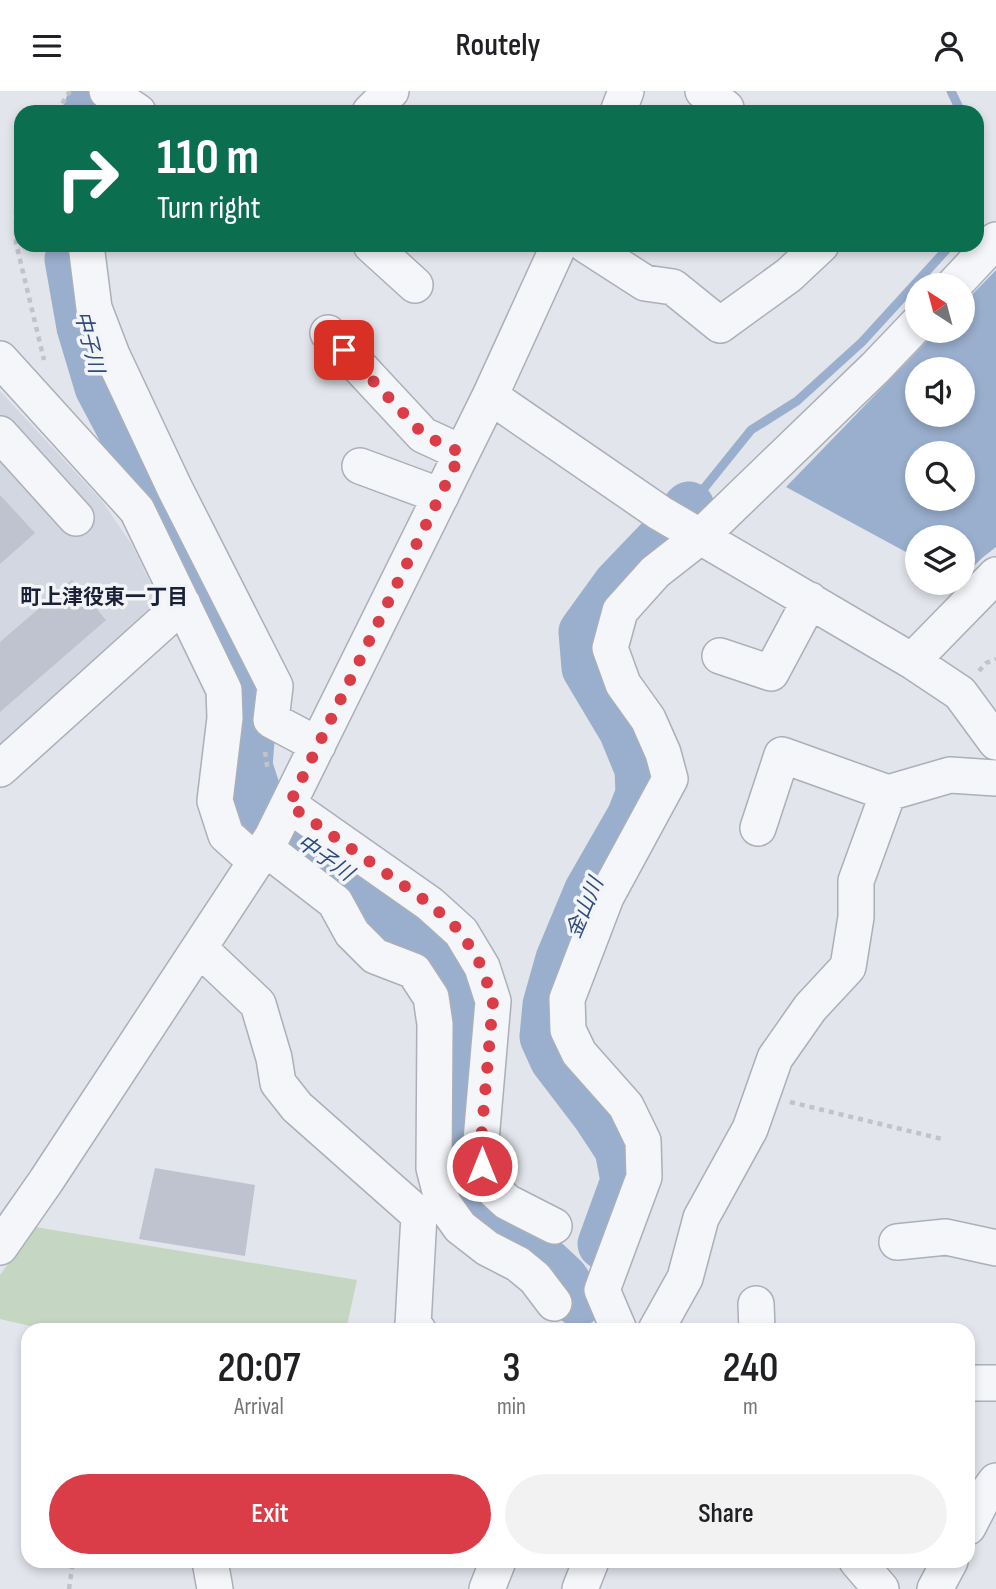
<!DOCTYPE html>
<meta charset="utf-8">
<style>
:root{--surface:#fff;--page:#f2f2f2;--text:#202124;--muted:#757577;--accent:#db3d48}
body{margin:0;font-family:"Sofia Sans Condensed","Noto Sans JP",sans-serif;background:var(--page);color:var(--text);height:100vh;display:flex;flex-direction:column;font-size:26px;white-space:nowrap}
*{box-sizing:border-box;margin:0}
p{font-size:23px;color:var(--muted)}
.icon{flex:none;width:38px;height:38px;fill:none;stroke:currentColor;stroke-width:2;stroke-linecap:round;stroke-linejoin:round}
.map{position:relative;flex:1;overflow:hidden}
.sheet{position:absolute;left:21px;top:1232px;width:954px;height:245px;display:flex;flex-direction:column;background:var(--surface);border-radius:21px;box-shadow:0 4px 10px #0003}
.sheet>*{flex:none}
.hud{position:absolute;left:14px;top:14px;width:970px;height:147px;border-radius:21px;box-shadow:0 4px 10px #0003;background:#0b6e4f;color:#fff;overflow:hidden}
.needle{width:46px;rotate:324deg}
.fabs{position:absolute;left:905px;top:182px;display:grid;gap:14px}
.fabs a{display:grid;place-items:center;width:70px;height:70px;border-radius:50%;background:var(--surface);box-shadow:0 4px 10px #0003;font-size:35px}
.pin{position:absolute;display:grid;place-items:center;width:60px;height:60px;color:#fff;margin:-30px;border-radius:14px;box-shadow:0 4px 10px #0006}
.me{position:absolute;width:77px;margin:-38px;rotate:0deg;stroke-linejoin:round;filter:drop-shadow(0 0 5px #0008)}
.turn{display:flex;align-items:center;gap:24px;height:147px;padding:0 28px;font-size:32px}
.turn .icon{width:91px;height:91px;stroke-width:2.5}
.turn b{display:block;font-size:49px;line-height:60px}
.eta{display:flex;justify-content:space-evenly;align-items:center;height:119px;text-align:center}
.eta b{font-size:42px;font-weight:600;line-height:49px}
.cta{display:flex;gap:14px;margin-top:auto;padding:14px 28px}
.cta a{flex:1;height:80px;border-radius:42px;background:var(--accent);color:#fff;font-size:28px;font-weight:600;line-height:80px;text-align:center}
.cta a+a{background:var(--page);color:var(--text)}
header{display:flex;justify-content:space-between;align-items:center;height:91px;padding:0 28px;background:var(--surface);font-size:32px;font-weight:600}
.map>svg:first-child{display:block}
</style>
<header><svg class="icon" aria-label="menu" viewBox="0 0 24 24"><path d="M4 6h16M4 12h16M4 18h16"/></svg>Routely<svg class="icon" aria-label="person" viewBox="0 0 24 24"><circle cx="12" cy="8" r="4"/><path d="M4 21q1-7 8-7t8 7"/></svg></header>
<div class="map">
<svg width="996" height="1498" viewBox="0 0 996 1498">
<rect width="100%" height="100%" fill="#e2e5eb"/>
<path fill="#d3d7e1" d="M0 300 102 410 132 454 159 510 0 654Z"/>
<path fill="#c5d6c2" d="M35 1136 357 1189 346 1239H47L0 1228V1184Z"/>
<path fill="#9aafce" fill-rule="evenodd" d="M996 179V456L982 467 963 486 962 446H917V467L786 396 937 240H962L963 213ZM917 278H962V324H917ZM917 362H962V408H917Z"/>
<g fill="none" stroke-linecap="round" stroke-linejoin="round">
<path stroke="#9aafce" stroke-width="9" d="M951 0 961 21
M689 416 751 339 797 310 862 251 947 158 949 154"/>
<path stroke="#9aafce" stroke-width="51" d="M88 21 92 11
M70 168 82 236 100 296 152 394 253 600 247 675 260 715 298 750 382 807 400 833 428 843 454 869 467 897 459 1049 462 1089 491 1132 547 1173 563 1188 578 1210
M603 1153 626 1090 620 1058 597 1023 555 968 545 946 548 914 561 868 589 801 632 726 641 703 640 678 624 639 587 577 584 541 618 494 663 447 689 416"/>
</g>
<path fill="#bec3cf" d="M0 404 35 442 0 473Z
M72 489 106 529 0 621V551Z
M155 1077 255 1094 245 1165 139 1148Z"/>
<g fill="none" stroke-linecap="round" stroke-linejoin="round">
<g stroke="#aaafb9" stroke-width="38">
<path id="minor" d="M107 0 138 21
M703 0 726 17
M370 21 391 0
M618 21 626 0
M86 154 94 217 112 264 175 398 275 595 271 629 318 654
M371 154 415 194
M586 154 645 192 673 196 720 234 789 184 821 154
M954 194 996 149
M328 242 423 344 462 362
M0 268 137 419 224 599 225 627 215 710 226 744 256 771
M490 305 660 422 912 570 960 602 996 651
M0 343 76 427
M360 375 441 405
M720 565 771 582 810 509
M912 570 996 484
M0 678 183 513
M289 714 430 813 461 841 482 876 493 910 480 1061 483 1089 507 1111 554 1135
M758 737 782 664 888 702
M265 757 335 811 352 842 375 865 414 880 431 906 435 933 434 1077 443 1112 460 1136 487 1157 518 1173 535 1187 554 1212
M199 857 258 913 274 967 278 992 297 1016 419 1124 413 1234 418 1239
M897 1151 946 1146 996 1157
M0 1156 46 1090 272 746 490 305 559 154
M756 1213 757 1239
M619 1239 602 1199 644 1086 643 1050 626 1015 579 962 568 939 567 908 606 806 670 688 663 662 648 628 623 593 610 557 620 520 655 481 701 445 875 277 917 233
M656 1239 685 1187 701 1127 750 1038 775 967 810 917 848 876 856 826V790L888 702 950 684 996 687
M968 1292H996
M968 1436 982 1409 996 1390
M210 1470 215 1498
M857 1470 881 1498
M487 1498 498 1470
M580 1498 591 1470
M935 1498 950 1470"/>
</g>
<path stroke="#c0c3ca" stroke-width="4.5" stroke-dasharray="5 5" stroke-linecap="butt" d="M57 21 70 0
M21 99 16 116V152L44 269
M979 580 986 572 996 568
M265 661 268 680
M790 1011 942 1048
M69 1498 73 1470"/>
<use href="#minor" stroke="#f5f6f9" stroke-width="35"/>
</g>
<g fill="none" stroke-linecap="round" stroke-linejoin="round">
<path stroke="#db3d48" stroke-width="12" stroke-dasharray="0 21.6" d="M344 259 424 344 461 362 289 714 430 813 461 841 482 876 493 910 480 1061 482 1075"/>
</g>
<g text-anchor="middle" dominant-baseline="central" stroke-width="7" stroke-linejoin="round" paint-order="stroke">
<g font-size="21" font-style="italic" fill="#2e4b7d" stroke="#f2f4f8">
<text transform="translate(89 251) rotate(76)">中子川</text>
<text transform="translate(325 767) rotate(35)">中子川</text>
<text transform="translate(585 817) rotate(-67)">金山川</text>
</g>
<g font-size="21" font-weight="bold" fill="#1a2136" stroke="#f2f4f8">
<text x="104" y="506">町上津役東一丁目</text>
</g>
</g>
</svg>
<div class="fabs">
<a><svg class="needle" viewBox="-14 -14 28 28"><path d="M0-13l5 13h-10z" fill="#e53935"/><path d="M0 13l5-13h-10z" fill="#757577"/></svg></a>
<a><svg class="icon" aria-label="sound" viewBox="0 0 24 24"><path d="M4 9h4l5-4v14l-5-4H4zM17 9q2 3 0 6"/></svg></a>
<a><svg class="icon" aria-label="search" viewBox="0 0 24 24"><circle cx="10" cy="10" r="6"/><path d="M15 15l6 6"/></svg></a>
<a><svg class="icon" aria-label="layers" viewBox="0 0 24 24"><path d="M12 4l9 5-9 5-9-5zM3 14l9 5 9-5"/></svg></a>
</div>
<div class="pin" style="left:344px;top:259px;background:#d93025"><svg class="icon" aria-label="arrive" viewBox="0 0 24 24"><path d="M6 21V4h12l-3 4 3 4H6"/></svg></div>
<svg class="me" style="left:482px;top:1075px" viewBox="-20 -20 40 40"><circle r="17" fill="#db3d48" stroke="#fff" stroke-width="3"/><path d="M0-11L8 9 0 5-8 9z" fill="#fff"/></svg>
<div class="hud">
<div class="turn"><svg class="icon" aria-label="right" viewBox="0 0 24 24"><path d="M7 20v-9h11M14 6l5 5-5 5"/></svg><div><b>110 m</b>Turn right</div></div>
</div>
<section class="sheet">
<div class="eta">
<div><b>20:07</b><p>Arrival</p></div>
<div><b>3</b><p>min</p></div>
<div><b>240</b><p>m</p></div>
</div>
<div class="cta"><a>Exit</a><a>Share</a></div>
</section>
</div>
